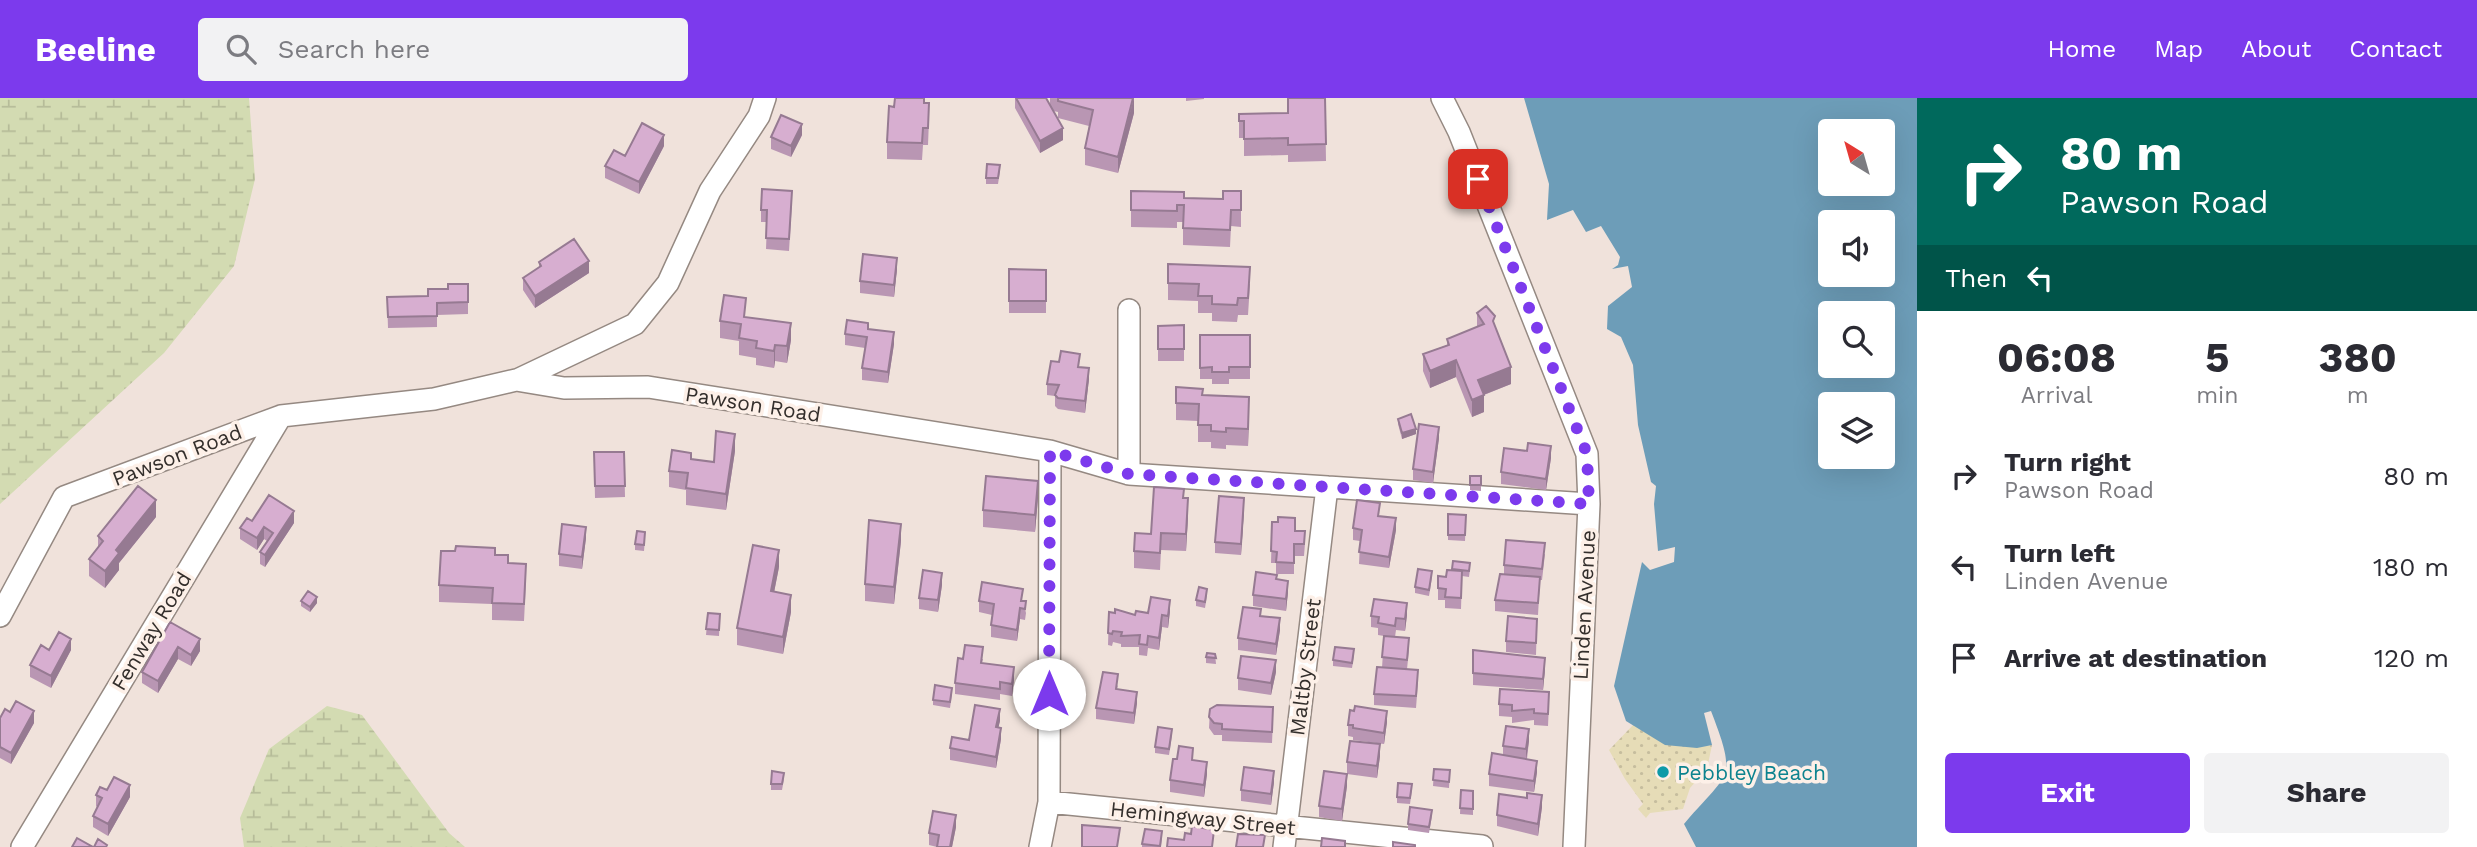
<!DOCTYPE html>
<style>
:root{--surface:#fff;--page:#f2f2f3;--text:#2b2b33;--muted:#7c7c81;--accent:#7c3aed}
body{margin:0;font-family:"Work Sans",sans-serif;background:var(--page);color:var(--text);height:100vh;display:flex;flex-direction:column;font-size:26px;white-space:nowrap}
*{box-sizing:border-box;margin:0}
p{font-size:23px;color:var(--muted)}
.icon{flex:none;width:38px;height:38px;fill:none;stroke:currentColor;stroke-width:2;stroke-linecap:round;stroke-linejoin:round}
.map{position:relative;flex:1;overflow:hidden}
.details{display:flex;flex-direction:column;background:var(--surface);width:560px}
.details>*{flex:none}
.top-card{background:#00695c;color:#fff;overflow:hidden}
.needle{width:46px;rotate:323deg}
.buttons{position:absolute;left:1818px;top:21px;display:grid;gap:14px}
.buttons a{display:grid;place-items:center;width:77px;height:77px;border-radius:7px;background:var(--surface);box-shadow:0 7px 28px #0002;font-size:35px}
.pin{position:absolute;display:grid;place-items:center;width:60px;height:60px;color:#fff;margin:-30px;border-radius:14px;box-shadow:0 4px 10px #0006}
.me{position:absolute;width:77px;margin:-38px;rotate:0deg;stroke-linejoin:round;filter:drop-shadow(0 0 5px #0008)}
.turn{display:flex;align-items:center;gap:24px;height:147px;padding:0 28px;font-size:32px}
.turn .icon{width:91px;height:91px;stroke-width:2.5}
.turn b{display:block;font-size:49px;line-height:60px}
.then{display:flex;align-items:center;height:66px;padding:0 28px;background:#0003;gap:14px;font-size:26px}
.eta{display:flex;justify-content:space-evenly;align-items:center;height:119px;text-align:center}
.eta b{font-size:42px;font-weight:700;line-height:49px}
.action{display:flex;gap:14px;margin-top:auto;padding:14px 28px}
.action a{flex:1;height:80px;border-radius:7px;background:var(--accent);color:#fff;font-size:28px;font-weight:700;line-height:80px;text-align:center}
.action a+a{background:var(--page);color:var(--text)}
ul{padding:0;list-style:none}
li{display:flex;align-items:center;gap:21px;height:91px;padding:0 28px}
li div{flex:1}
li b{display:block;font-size:26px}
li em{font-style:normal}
header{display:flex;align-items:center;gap:42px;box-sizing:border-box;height:98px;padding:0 35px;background:var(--accent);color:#fff}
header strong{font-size:33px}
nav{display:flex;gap:38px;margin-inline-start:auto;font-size:24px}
.search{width:490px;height:63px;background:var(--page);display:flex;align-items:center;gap:18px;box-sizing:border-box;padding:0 24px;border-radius:7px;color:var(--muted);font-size:26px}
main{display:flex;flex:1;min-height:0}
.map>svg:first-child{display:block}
</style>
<header>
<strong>Beeline</strong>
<div class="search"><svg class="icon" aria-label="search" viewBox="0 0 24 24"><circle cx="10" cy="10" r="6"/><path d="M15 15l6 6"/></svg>Search here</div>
<nav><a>Home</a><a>Map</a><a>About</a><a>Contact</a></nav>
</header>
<main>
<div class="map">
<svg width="1917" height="749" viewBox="0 0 1917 749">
<defs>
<pattern id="wetland-marsh" width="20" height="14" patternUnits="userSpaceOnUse" patternTransform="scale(1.75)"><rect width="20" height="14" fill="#d3dbb2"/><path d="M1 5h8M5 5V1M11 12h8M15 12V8" fill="none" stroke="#b6bc99"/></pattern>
<pattern id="sand-dots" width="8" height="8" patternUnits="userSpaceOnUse" patternTransform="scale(1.75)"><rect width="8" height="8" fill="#e6dcb7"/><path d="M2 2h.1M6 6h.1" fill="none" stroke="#c6bd9e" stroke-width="1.8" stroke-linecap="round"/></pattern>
</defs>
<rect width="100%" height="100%" fill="#f0e2db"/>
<path fill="url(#wetland-marsh)" d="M0 0H249L255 81 234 168 164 255 0 406Z
M327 608 362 617 449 735 465 749H244L240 720 269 651Z"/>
<path fill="url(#sand-dots)" d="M1633 627C1660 643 1680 653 1712 647L1707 671 1690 690 1683 711 1650 715 1646 720 1638 711 1643 706 1625 681 1609 652Z"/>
<path fill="#6d9db8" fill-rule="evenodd" d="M1524 0H1917V749H1696L1684 726C1729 673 1738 683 1711 613L1704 615 1712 647 1697 650 1665 647 1626 623 1614 588 1642 464 1650 472 1674 464 1675 449 1658 453 1654 406 1656 388 1651 384 1638 327 1633 267 1621 239 1607 231 1608 208 1632 189 1628 168 1612 171 1618 167 1620 159 1601 128 1586 134 1573 112 1547 122 1549 86ZM1830 33H1883V86H1830ZM1830 124H1883V177H1830ZM1830 215H1883V268H1830ZM1830 306H1883V359H1830Z"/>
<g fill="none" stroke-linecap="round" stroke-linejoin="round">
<g stroke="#958982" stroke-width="24">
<path id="minor" d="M1442 0 1459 34 1587 356 1589 406 1574 749
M517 282 635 226 668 185 710 93 759 18 765 0
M1129 376V212
M0 518 64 399 281 318 434 301 516 282 564 290 648 289 1050 353 1129 376 1589 406
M1049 704 1482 748
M22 749 281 318
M1040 749 1049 704 1050 353
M1284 749 1327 389"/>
</g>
<use href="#minor" stroke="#fff" stroke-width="21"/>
</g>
<path fill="#b996b3" d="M1015 0H1046L1050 8V0H1134V15L1118 75 1085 67V50L1089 28 1058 20V14L1053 13 1063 42 1040 55 1015 10Z
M1186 0H1204V1L1186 3Z
M1325 0 1326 63 1288 64V57L1244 58V40H1239V16L1288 15Z
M924 5 929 22 928 47H923L922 62 887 61V44L894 9Z
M802 37 791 59 771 51V39Z
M664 48 639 96 605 80V68L625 58Z
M1000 73 998 86H986V80Z
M1131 93 1184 100 1223 101 1241 93V129L1231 128 1230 149 1183 147V124H1177V130L1131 129Z
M792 104 789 153 766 151 767 124H761V112Z
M539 164 589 175 535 210 523 192V180L539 170Z
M897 171 894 199 860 195V183Z
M1009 171 1046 172V215H1009Z
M1168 185 1250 186 1248 217H1238L1237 224 1212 223V215H1198V203L1168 202Z
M468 186V216L437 217V229L388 230 387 199 428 198 448 191Z
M1477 215 1495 230 1511 286 1484 297V314L1472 319 1456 279 1430 290 1423 273V256L1447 247V241L1477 229Z
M746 219 791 242 787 265 775 263 774 270 756 267V260L739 257V243L720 240V223Z
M1184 227V263H1158V228Z
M868 231 894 246 888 285 862 282V270L865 250 845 247V236Z
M1200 237H1250V281H1229V286H1212V281H1200Z
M1080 269 1089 281 1085 315 1058 311 1055 308V298L1047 297V286Z
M1203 297 1249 316 1248 348 1226 347V351L1211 350V344H1198V323L1176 322V305Z
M1398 321 1416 336 1402 341 1398 326Z
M1439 340 1433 385 1413 382V371Z
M735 353 726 412 686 407V392L669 389V373L691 361 714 364Z
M594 354H624L625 399 595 400Z
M1551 360 1546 392 1501 386V374Z
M1470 378H1481V393L1470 392Z
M1038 400 1035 434 983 429V412Z
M1184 400 1188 417 1186 453 1161 452 1160 472 1134 470V453Z
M1244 412 1241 457 1215 455V444Z
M1448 416 1466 417 1465 443 1448 442Z
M1380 418 1396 432 1389 470 1359 466 1360 443 1353 442V430Z
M156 419 119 465V472L105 490 89 478V461L98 450V438Z
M1272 424 1295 433 1305 445 1304 458H1294V476H1276V465H1271Z
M294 425 265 469 260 466V454L267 443 264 441 257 452 240 441V430Z
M586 440 582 471 559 468V456Z
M645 440 644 453 635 452V446Z
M901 443 894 506 865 503V486Z
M1545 456 1542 482H1540L1538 517 1495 513V502L1504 476V467Z
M1453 463 1470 471 1469 479 1462 478 1461 511 1445 510V502H1438V478L1446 479 1452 473Z
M508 465 526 482 524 523 492 522V506L439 504V487Z
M779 469 774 494 791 514 783 556 737 547V530Z
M1432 479 1429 498 1415 495V489Z
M1277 481 1288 494 1286 513 1253 508V497Z
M942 487 938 514 919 511V500Z
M1207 497 1205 510 1196 508V502Z
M301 503 317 505 310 514 301 508Z
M979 503H1023L1026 515 1025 522 1020 521 1017 543 991 539V527L992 517 979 514Z
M1170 513 1168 530 1162 529 1159 552 1148 550 1147 558 1139 557V549H1121V546L1113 544 1112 548 1108 547 1109 514 1135 517Z
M708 515 720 516 719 538 706 537Z
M1407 517 1405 533 1396 532 1395 539 1409 552 1407 571 1418 584 1416 610 1374 607V596L1382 570 1384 538 1378 537V530L1371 529V518Z
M1261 518 1280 532 1276 557 1238 552V540Z
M1537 521 1536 557 1506 554V543Z
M170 524 200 553 191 568 178 561 158 595 142 585V574Z
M49 552H71L51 590 30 579V567Z
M1473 552 1545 571 1543 592 1473 587Z
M1215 556 1216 566 1206 565V559Z
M1354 557 1352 570 1333 568V562Z
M963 561H983L982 565 1014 581 1012 598 1000 596V602L955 596V585Z
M1276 574 1271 597 1238 592V580Z
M1118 587 1117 591 1137 605 1134 626 1096 621V610Z
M952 596 950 610 933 607V602Z
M1499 606H1549L1548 628 1534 627V622L1512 625V619L1499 618Z
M1210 611 1273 621 1272 645 1222 643V637H1214L1209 630Z
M10 614 34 625 11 666 0 660V620Z
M1000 623 998 629 1001 641 996 670 950 662V650L969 642Z
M1387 624 1384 646 1353 642V639L1348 638V627Z
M1172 637 1169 657 1155 655V649Z
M1529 643 1527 661 1537 674 1534 694 1489 688V676L1503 657V648Z
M1380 658 1377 680 1347 676V664Z
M1193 662 1207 676 1204 699 1170 694V682Z
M1434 671 1450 672 1449 690 1433 688Z
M784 681 782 692H771V686Z
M1274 684 1271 707 1241 703V692Z
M1347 688 1342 723 1319 719V708Z
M1412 691 1410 706 1397 705V699Z
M107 692 130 699 108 738 93 729V718L97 709 96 708V697Z
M1461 692 1473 693V717L1460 716Z
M1542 709 1538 738 1497 728V717Z
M1432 718 1429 735 1408 732V726Z
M956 729 952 749H937L929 747V735Z
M1162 739 1161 749H1142V746Z"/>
<path fill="#967a92" d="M1134 0V15L1118 75V59Z
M802 26V37L791 59V48Z
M1063 30V42L1040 55V43Z
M664 37V48L639 96V84Z
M897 160V171L894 199V187Z
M589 163V175L535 210V198Z
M791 225V242L787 265V248Z
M894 234V246L888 285V274Z
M775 247V263L774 270V253Z
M1456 262V279L1430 290V273Z
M1511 269V286L1478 299V282Z
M1089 270V281L1085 315V303Z
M1484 297V314L1472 319V302Z
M1249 299V316L1248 348V331Z
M1439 329V340L1433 385V374Z
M1416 331V336L1402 341V335Z
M735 336V353L726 412V396Z
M1551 348V360L1546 392V381Z
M1038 383V400L1035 434V417Z
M1188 400V417L1186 453V436Z
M1244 400V412L1241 457V446Z
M156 402V419L119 465V472L105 490V473L116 452Z
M294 413V425L265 469V457Z
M1396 420V432L1389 470V459Z
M901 426V443L894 506V489Z
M264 429V441L257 452V440Z
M586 429V440L582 471V459Z
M779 452V469L771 510V493Z
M942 475V487L938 514V502Z
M1288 483V494L1286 513V501Z
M791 497V514L783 556V539Z
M317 499V505L310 514V509Z
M1170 502V513L1168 530V518Z
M1407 505V517L1405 533V521Z
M1020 510V521L1017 543V532Z
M1162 517V529L1159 552V540Z
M1280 520V532L1276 557V546Z
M71 541V552L51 590V578Z
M200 541V553L191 568V557Z
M178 549V561L158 595V583Z
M1545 560V571L1543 592V581Z
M1276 562V574L1271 597V585Z
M1014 569V581L1012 598V586Z
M1137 594V605L1134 626V615Z
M1000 611V623L996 640V629Z
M34 613V625L11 666V655Z
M1387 613V624L1384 646V635Z
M1001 630V641L996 670V659Z
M1529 631V643L1526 662V651Z
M1380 646V658L1377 680V668Z
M1537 663V674L1534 694V683Z
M1207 664V676L1204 699V687Z
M1274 673V684L1271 707V696Z
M1347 676V688L1342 723V711Z
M130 687V699L108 738V726Z
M1542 697V709L1538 738V726Z
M956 717V729L952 749H950Z"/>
<path fill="#d7aed0" stroke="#967a92" stroke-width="2" d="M895 0H924V5H929L928 30H923L922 45 887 44 889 8 894 9Z
M1016 0H1046L1063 30 1040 43Z
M1058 0H1133L1118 59 1085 50 1093 12 1058 3Z
M1288 0H1325L1326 46 1288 47V40L1244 41V23H1239V16L1288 15Z
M781 17 802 26 791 48 771 39Z
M642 25 664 37 639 84 605 68 614 52 625 58Z
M987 66 1000 67 998 80H986Z
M762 91 792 93 789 141 766 140 767 112H761Z
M1131 93 1184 94V100L1223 101V93H1241V112H1231L1230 132 1183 130 1184 107H1177V113L1131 112Z
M574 141 589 163 535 198 523 180 541 168 539 164Z
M863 156 897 160 894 187 860 183Z
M1168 166 1250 169 1248 200H1238L1237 207 1212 206V198H1198L1199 186 1168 185Z
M1009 171 1046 172V203H1009Z
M448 186H468V204L437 205V218L388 219 387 199 428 198V191H448Z
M724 197 746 200 744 219 791 225 787 248 775 247 774 253 756 250 757 243 739 240 741 226 720 223Z
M1486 208 1495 218 1493 223 1511 269 1478 282 1484 297 1472 302 1456 262 1430 273 1423 256 1449 247 1447 241 1484 226 1477 215Z
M847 222 868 225V231L894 234 888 274 862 270 867 239 845 236Z
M1184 227V251H1158V228Z
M1200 237H1250V269H1229V274H1212V269L1200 270Z
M1061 253 1080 256 1078 269 1089 270 1085 303 1058 300 1055 297 1059 287 1047 286 1051 263 1059 264Z
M1176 289 1203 291 1202 297 1249 299 1248 331 1226 330V334L1211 333V327H1198L1199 306 1176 305Z
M1411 316 1416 331 1402 335 1398 321Z
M1419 326 1439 329 1433 374 1413 371Z
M716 333 735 336 726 396 686 390 688 375 669 373 672 352 691 355V361L714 364Z
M1528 345 1551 348 1546 381 1501 374 1504 350 1527 353Z
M594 354H624L625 388H595Z
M986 378 1038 383 1035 417 983 412Z
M1470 378H1481V387H1470Z
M138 388 156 402 116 452 119 455 105 473 89 461 103 443 98 438Z
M1154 389 1184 391 1183 400H1188L1186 436 1161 435 1160 455 1134 453 1135 435 1151 436Z
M269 397 294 413 265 457 260 454 273 435 264 429 257 440 240 430 247 420 252 423Z
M1219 398 1244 400 1241 446 1215 444Z
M1357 402 1380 405 1378 418 1396 420 1389 459 1359 454 1362 432 1353 430Z
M1448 416 1466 417 1465 437H1448Z
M1278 419 1295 420V433H1305L1304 446H1294V465L1276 464 1277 454 1271 453 1272 424H1278Z
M869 422 901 426 894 489 865 486Z
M562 426 586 429 582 459 559 456Z
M637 433 645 434 644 447 635 446Z
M1506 442 1545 445 1542 471 1504 467Z
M753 447 779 452 771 493 791 497 783 539 737 530Z
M456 448 495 450V457H508V465L526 466 524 506 492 505 493 490 439 487 441 453H455Z
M1453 463 1470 465 1469 473 1452 471Z
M1418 471 1432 473 1429 492 1415 489Z
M923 472 942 475 938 502 919 500Z
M1447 472 1462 473 1461 500 1445 499 1446 491 1438 490V478L1446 479Z
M1256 474 1277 477 1276 481 1288 483 1286 501 1253 497Z
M1500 476 1540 479 1538 505 1495 502Z
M982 484 1023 491 1021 503H1026L1025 511 1020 510 1017 532 991 527 994 506 979 503Z
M1199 489 1207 491 1205 504 1196 502Z
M308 493 317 499 310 509 301 503Z
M1151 499 1170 502 1168 518 1162 517 1159 540 1148 538 1147 547 1139 546 1140 537 1121 538 1122 534 1113 533 1112 536 1108 535 1109 514 1115 515V511L1135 517 1136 513 1148 515Z
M1374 501 1407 505 1405 521 1396 520 1395 528 1378 525 1379 519 1371 518Z
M1243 509 1261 511 1260 518 1280 520 1276 546 1238 540Z
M708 515 720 516 719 532 706 531Z
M1508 518 1537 521 1536 545 1506 543Z
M170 524 200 541 191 557 178 549 158 583 142 574Z
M59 534 71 541 51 578 30 567 41 547 49 552Z
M1384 538 1409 540 1407 562 1382 559Z
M965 547 983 549 981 565 1014 569 1012 586 1000 584V591L955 585 958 560 963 561Z
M1335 549 1354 551 1352 565 1333 562Z
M1473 552 1545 560 1543 581 1473 575Z
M1207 555 1215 556 1216 560 1206 559Z
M1241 558 1276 562 1271 585 1238 580Z
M1377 569 1418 572 1416 598 1374 596Z
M1103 574 1118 576 1116 591 1137 594 1134 615 1096 610Z
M935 587 952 590 950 604 933 602Z
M1500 591 1549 594 1548 616 1534 615V611L1512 613V607L1499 606Z
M16 603 34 613 11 655 0 649V620L5 611 10 614Z
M975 607 1000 611 996 629 1001 630 996 659 950 650 952 639 969 642Z
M1217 607 1273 609 1272 634 1222 631V626L1214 625 1209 619 1210 611Z
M1355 608 1387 613 1384 635 1353 630V627H1348L1350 612 1354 613Z
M1506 628 1529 631 1526 651 1503 648Z
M1158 629 1172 631 1169 651 1155 649Z
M1350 643 1380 646 1377 668 1347 664Z
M1179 648 1193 650 1192 662 1207 664 1204 687 1170 682 1173 661H1177Z
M1492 655 1537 663 1534 683 1489 676Z
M1244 669 1274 673 1271 696 1241 692Z
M1434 671 1450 672 1449 684 1433 682Z
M772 673 784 675 782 686H771Z
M1324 673 1347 676 1342 711 1319 708Z
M114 679 130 687 108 726 93 718 102 700 96 697 100 689 107 692Z
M1398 685 1412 686 1410 700 1397 699Z
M1461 692 1473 693V711L1460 710Z
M1527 695 1542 697 1538 726 1497 717 1499 696 1527 700Z
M1410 709 1432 712 1429 729 1408 726Z
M933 713 956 717 950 749H937L939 737 929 735Z
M1082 727 1120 730 1117 749H1082Z
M1192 728 1214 732 1212 749H1167L1168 740 1184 742 1185 735 1191 736Z
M1145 731 1162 733 1160 748 1142 746Z
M1238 736 1265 737 1263 749H1236Z
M77 740 93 749H72Z
M1322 740 1345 743V749H1321Z
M98 741 107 747 106 749H94Z
M1393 744 1415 747V749H1393Z"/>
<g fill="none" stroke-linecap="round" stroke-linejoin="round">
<path stroke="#7c3aed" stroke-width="12" stroke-dasharray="0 21.6" d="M1049 596 1050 353 1129 376 1589 406 1587 356 1478 81"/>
</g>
<circle fill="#0f9aa8" stroke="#fdf0e8" stroke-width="2.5" cx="1663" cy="674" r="7"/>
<g text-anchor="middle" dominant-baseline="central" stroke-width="7" stroke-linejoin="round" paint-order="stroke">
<g font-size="21" fill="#342f2c" stroke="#fdf0e8">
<text transform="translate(753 306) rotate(9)">Pawson Road</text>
<text transform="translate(177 357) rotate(-21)">Pawson Road</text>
<text transform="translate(1584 507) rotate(-87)">Linden Avenue</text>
<text transform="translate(151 533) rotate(-59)">Fenway Road</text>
<text transform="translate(1305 569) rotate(-83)">Maltby Street</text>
<text transform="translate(1203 720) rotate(6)">Hemingway Street</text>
</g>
<g font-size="21" fill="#0d838f" stroke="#fdf0e8" text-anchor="start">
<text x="1677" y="674">Pebbley Beach</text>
</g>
</g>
</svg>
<div class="buttons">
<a><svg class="needle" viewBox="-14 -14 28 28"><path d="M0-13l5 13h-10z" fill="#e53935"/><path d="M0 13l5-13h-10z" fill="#7c7c81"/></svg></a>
<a><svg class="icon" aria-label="sound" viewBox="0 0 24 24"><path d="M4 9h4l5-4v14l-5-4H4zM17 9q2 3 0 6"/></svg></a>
<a><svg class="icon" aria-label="search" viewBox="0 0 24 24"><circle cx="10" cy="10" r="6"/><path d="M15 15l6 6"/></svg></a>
<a><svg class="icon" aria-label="layers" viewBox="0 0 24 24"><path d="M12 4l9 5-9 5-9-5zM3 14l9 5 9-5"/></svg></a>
</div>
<div class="pin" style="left:1478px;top:81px;background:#d93025"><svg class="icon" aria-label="arrive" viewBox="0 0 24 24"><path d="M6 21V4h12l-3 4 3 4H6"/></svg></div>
<svg class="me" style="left:1049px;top:596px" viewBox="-20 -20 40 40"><circle r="19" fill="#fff"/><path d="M0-13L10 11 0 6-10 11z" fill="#7c3aed"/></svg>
</div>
<section class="details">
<div class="top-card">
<div class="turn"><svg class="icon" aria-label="right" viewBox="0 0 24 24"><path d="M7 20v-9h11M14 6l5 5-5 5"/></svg><div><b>80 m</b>Pawson Road</div></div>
<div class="then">Then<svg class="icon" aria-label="left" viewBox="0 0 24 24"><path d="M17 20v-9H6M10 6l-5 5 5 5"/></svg></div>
</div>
<div class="eta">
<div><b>06:08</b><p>Arrival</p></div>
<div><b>5</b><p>min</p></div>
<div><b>380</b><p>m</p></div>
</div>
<ul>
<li><svg class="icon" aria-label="right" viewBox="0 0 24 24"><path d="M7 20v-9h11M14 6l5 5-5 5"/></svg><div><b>Turn right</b><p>Pawson Road</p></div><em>80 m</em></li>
<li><svg class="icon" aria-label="left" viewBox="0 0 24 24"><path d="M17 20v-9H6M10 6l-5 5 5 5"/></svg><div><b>Turn left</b><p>Linden Avenue</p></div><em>180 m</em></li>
<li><svg class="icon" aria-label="arrive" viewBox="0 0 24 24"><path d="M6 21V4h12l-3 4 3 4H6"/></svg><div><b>Arrive at destination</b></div><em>120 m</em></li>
</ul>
<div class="action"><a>Exit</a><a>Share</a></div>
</section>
</main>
